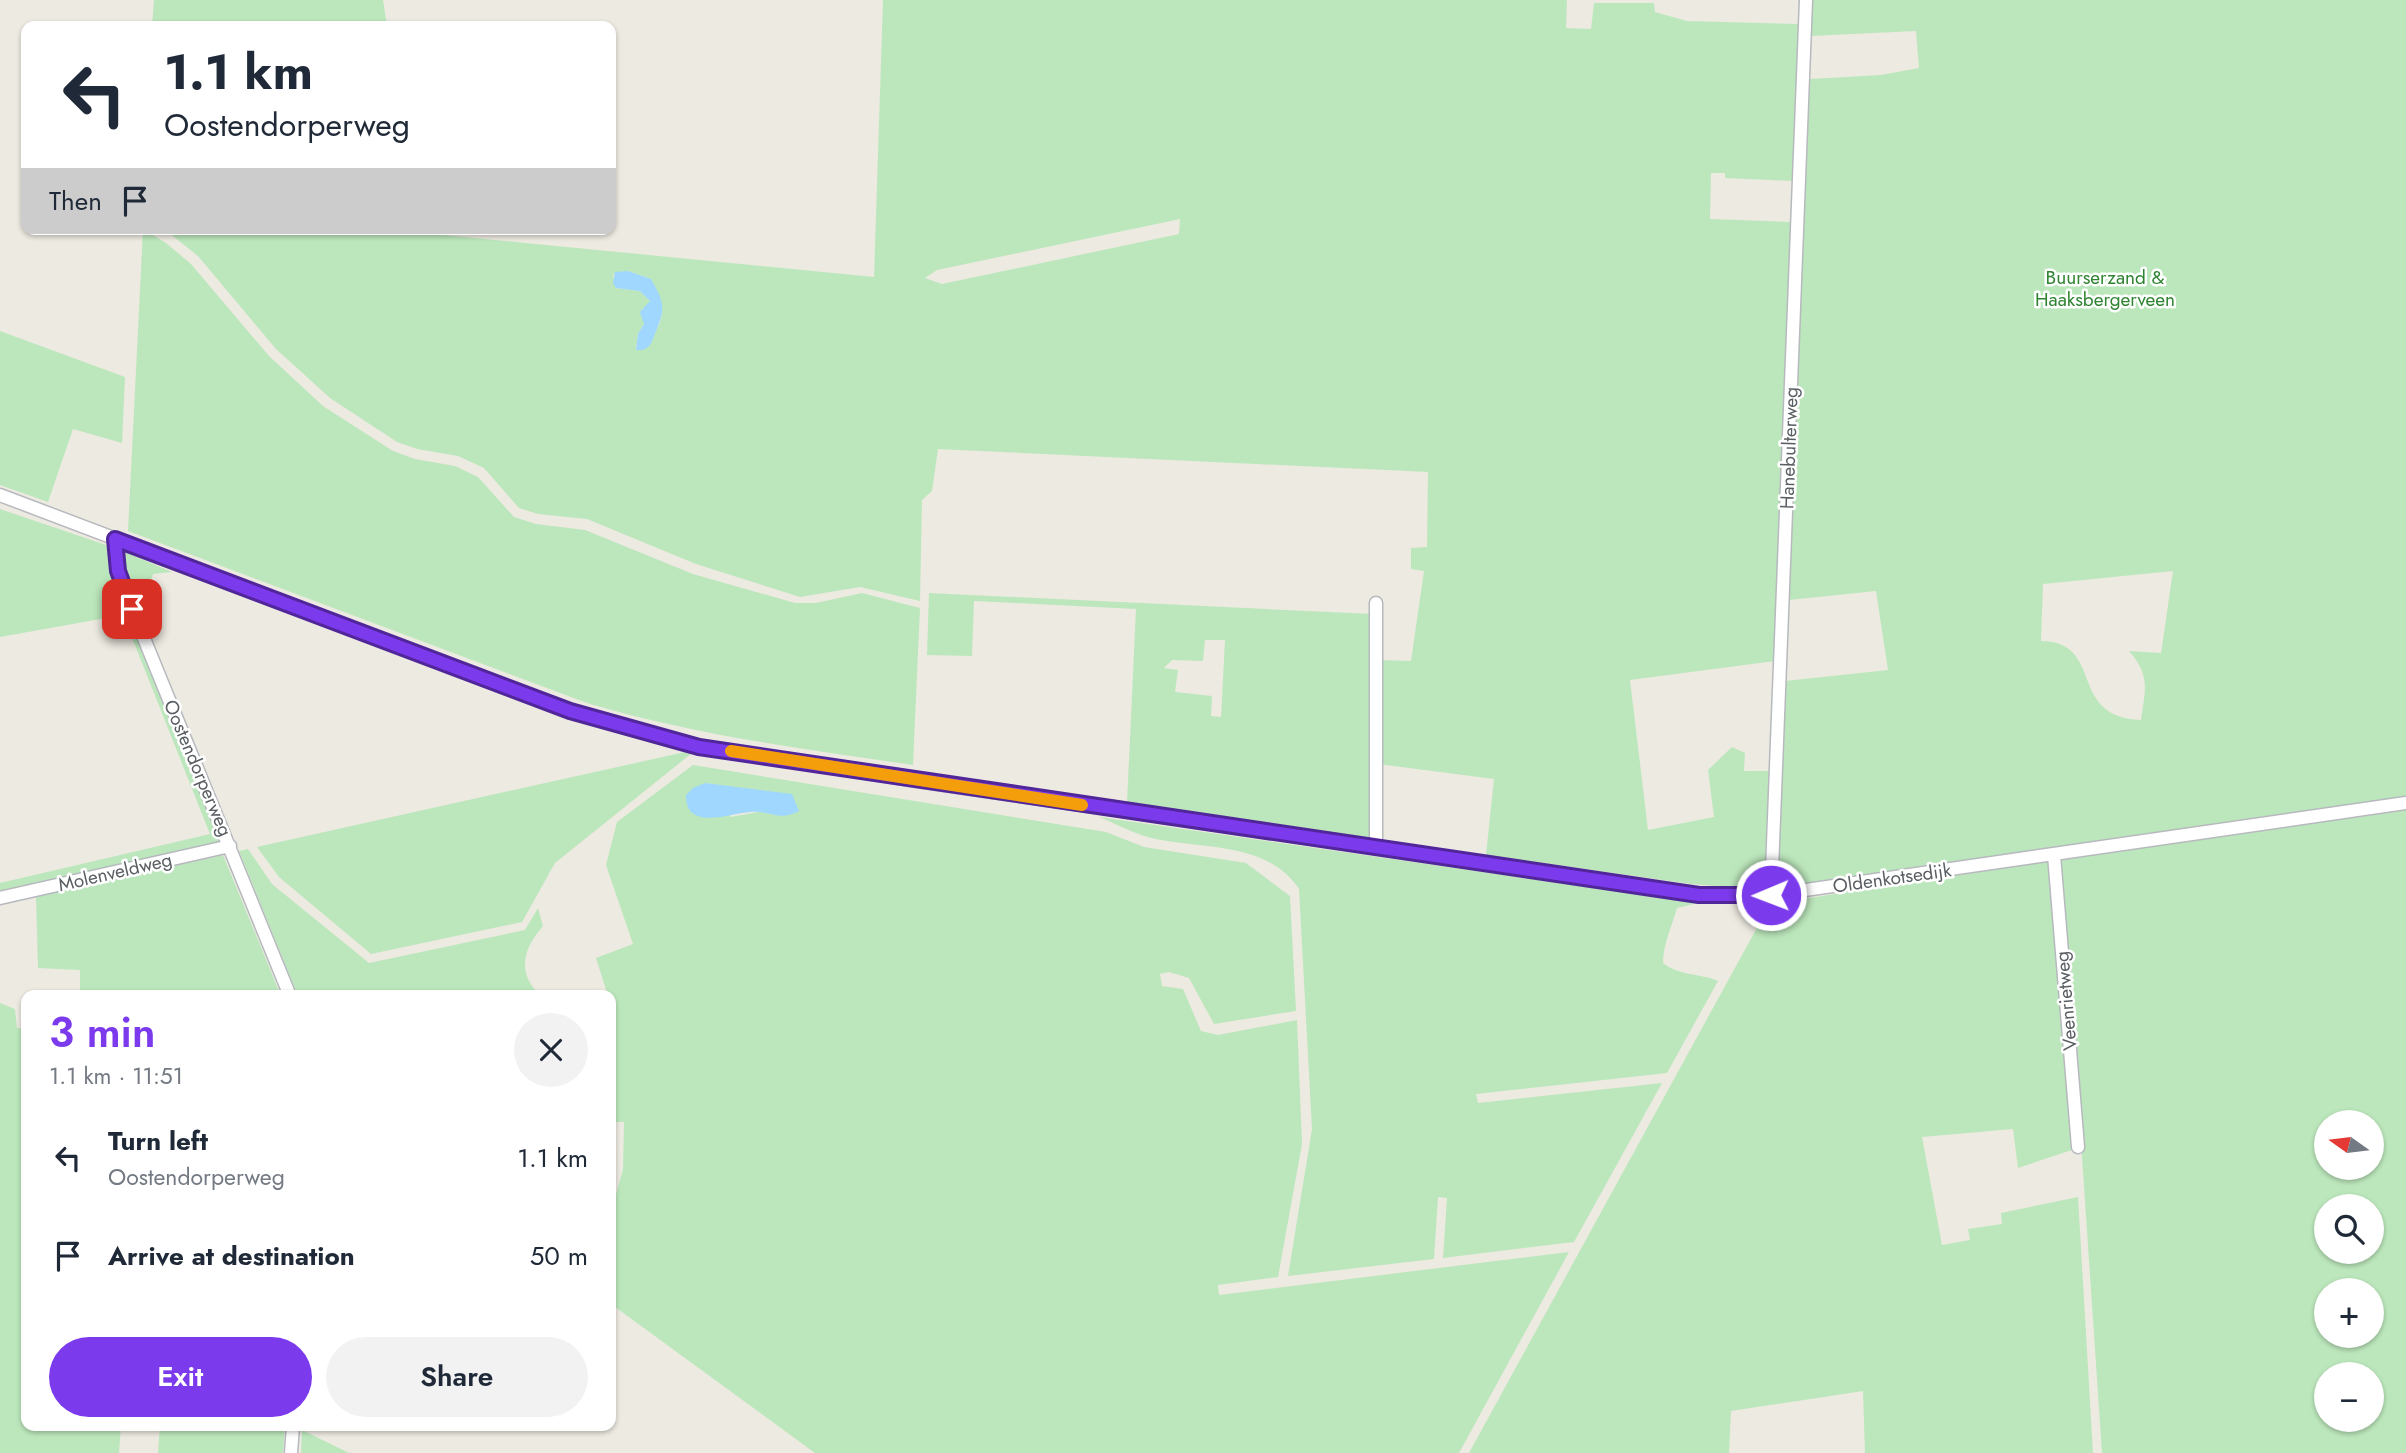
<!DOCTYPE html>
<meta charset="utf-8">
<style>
:root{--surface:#fff;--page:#f2f2f3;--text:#1f2937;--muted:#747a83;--accent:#7c3aed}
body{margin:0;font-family:Jost,sans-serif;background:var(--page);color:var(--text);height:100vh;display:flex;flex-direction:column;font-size:26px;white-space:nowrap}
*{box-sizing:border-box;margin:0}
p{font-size:23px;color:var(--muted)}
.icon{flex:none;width:38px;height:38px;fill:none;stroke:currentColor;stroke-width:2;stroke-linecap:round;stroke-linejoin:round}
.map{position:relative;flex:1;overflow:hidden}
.sheet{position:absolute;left:21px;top:990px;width:595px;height:441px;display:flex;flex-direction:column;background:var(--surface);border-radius:14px;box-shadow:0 2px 5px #0004}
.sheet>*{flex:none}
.hud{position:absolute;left:21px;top:21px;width:595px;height:214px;border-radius:14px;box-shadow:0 2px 5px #0004;background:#fff;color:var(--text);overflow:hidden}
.needle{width:46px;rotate:284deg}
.buttons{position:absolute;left:2314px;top:1110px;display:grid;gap:14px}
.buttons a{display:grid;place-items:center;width:70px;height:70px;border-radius:50%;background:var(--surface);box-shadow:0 2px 5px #0004;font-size:35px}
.pin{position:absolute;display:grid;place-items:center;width:60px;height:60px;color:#fff;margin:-30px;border-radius:14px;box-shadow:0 4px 10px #0006}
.me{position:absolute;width:77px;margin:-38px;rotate:269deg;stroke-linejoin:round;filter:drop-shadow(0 0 5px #0008)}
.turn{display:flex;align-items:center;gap:24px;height:147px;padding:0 28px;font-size:32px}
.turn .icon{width:91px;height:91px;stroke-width:2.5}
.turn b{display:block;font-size:49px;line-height:60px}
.then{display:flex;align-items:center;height:66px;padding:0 28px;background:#0003;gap:14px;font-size:26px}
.round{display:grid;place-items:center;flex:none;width:74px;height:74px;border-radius:37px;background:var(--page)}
.head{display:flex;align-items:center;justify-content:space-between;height:119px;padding:0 28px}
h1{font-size:42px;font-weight:600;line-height:52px;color:var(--accent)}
.button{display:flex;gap:14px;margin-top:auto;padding:14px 28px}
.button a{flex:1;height:80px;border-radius:42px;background:var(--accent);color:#fff;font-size:28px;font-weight:600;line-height:80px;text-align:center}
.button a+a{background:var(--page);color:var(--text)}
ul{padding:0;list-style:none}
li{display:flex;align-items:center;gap:21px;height:98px;padding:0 28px}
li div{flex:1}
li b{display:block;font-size:26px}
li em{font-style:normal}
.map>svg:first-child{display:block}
</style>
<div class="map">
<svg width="2406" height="1453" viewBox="0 0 2406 1453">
<rect width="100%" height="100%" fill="#edeae1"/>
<path fill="#bce7bc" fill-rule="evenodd" d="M154 0H383L387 26H152Z
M883 0H1567L1566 28 1591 29 1594 3H1654L1655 12 1687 21 1798 24 1793 181 1725 178V173H1711L1710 219 1791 222 1775 661 1630 680 1648 830 1714 817 1708 770 1732 747 1745 753 1744 771H1769L1764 885 1727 887 1691 884 1486 855 1494 779 1378 764 1379 660 1411 661 1424 571 1411 569V548L1427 547 1428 472 938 449 932 491 922 500 920 601 860 587 800 597 696 564 587 519 538 514 519 508 484 468 458 456 417 449 397 442 330 398 276 349 198 256 164 229H422L423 233 874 277ZM1180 219 1179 234 942 284 925 278 937 270ZM628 271 651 279C669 311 665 329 636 349L638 334 644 324 642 309 650 305V301L640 291 616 288 613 275Z
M1812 0H2406V1453H2102L2076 1068 2054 847 1778 889 1785 681 1888 670 1876 591 1789 600 1809 79 1881 75 1919 68 1916 31 1811 36ZM2173 571 2161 653 2129 651C2151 676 2145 690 2141 720 2066 717 2106 642 2041 641L2043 584ZM2326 1122H2371V1167H2326ZM2326 1206H2371V1251H2326ZM2326 1290H2371V1335H2326ZM2326 1374H2371V1419H2326Z
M143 229 166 243 191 264 269 356 323 406 393 451 415 459 455 466 478 477 514 517 536 524 585 530 693 574 795 603H816L862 593 920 608 913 765C803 749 694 735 587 703L128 531Z
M0 331 125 377 122 443 73 429 48 502 0 485Z
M0 509 112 547 223 843 0 893V883L210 834 123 615 0 637Z
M120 550 172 572 153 574 143 613C125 599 122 572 120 550Z
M929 593 1372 614 1370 838 1127 803 1136 609 974 601 972 656 927 655ZM1205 640H1225L1221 717 1211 716 1212 696 1175 692 1178 670 1164 668 1172 660 1203 661Z
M685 752 692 753 555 863 522 922 371 954 279 877 257 847Z
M693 765 1106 832 1144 847 1246 863 1290 896 1296 1011 1214 1024 1189 978 1169 972 1160 974 1162 986 1183 989 1201 1031 1218 1035 1297 1020 1302 1144 1278 1277 1218 1285 1219 1295 1569 1252 1459 1453H815L611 1304V1213L623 1169 624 1122H611V996H608L596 958 633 944 606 865 617 822ZM705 783 776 794 758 812 731 817Z
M1099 817 1698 903 1677 908C1672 926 1663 944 1663 963 1679 976 1700 973 1718 981L1667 1073 1476 1094 1478 1103 1662 1083 1574 1242 1443 1258 1447 1198 1438 1197 1434 1259 1288 1276 1312 1129 1299 889C1265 838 1195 851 1144 836 1129 831 1114 823 1099 817Z
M248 849 272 884 369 963 525 930 538 908 543 926C523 949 516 973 541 996H298L239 851Z
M223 855 281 996H80V970L38 968 36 896Z
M2051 861 2075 1149 2018 1168 2013 1129 1922 1137 1942 1245 1970 1240 1968 1229 2002 1224 2001 1213 2078 1197 2093 1453H1865L1863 1391 1731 1411 1729 1453H1469L1770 904Z
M0 1003 15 1009 17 1028 26 1029V1426H121L119 1453H0Z
M160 1426H285L283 1453H158Z
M302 1430 349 1453H301Z"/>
<path fill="#9fd7ff" d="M628 271 651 279C666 305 665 310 654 336 651 344 650 348 641 350H636L638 334 644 324 640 312 650 301 640 291 616 288 613 283 615 272Z
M705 783 792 794 799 811C777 822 772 810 750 812 732 813 685 832 686 795L693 788Z"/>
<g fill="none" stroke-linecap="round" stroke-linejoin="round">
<g stroke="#b6b9be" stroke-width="15">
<path id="minor" d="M0 495 570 711 681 743 917 781 1699 895H1771L2406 803
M115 539 118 571 132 609 290 996
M1376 603V848
M2054 855 2078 1147
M1771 895 1806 0
M0 898 230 846
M291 1453 293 1426"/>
</g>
<use href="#minor" stroke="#fff" stroke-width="12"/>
</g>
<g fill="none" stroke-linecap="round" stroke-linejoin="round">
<g stroke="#51269a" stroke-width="18">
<path id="route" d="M132 609 118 571 115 539 570 711 699 747 1699 895H1771"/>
</g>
<use href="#route" stroke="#7c3aed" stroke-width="12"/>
<path stroke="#f59e0b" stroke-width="12" d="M731 751 1082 805"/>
</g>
<g text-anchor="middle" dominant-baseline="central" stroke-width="5" stroke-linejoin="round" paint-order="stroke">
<g font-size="19" fill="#2f8432" stroke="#fff">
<text x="2105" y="277">Buurserzand &amp;<tspan x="2105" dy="22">Haaksbergerveen</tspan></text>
</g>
<g font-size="19" fill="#595e63" stroke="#fff">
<text transform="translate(1789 448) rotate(-88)">Hanebulterweg</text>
<text transform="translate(198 768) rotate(67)">Oostendorperweg</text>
<text transform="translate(115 872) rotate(-13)">Molenveldweg</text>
<text transform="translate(1892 878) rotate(-8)">Oldenkotsedijk</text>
<text transform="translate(2066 1001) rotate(-95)">Veenrietweg</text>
</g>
</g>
</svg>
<div class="buttons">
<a><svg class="needle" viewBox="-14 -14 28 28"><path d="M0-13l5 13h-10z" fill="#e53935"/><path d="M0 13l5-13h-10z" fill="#747a83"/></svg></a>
<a><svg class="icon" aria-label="search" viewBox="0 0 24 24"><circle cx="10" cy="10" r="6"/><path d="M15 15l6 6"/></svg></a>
<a>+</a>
<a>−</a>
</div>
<div class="pin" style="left:132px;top:609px;background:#d93025"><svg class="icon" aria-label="arrive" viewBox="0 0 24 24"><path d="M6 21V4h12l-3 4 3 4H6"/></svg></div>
<svg class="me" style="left:1771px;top:895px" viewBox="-20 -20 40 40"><circle r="17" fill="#7c3aed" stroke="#fff" stroke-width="3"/><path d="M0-11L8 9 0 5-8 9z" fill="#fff"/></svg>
<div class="hud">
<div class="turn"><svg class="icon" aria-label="left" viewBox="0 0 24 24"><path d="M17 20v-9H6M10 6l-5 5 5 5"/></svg><div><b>1.1 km</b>Oostendorperweg</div></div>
<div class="then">Then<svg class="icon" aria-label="arrive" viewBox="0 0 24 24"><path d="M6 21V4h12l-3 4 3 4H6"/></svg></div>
</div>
<section class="sheet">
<div class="head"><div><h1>3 min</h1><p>1.1 km · 11:51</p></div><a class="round"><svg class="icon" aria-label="close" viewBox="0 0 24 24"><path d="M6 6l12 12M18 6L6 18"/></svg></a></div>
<ul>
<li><svg class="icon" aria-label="left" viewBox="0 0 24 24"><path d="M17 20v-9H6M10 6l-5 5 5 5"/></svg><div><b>Turn left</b><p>Oostendorperweg</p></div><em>1.1 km</em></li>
<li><svg class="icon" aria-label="arrive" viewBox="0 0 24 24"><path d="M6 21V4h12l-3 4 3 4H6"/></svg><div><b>Arrive at destination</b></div><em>50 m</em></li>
</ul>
<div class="button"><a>Exit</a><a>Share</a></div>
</section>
</div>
